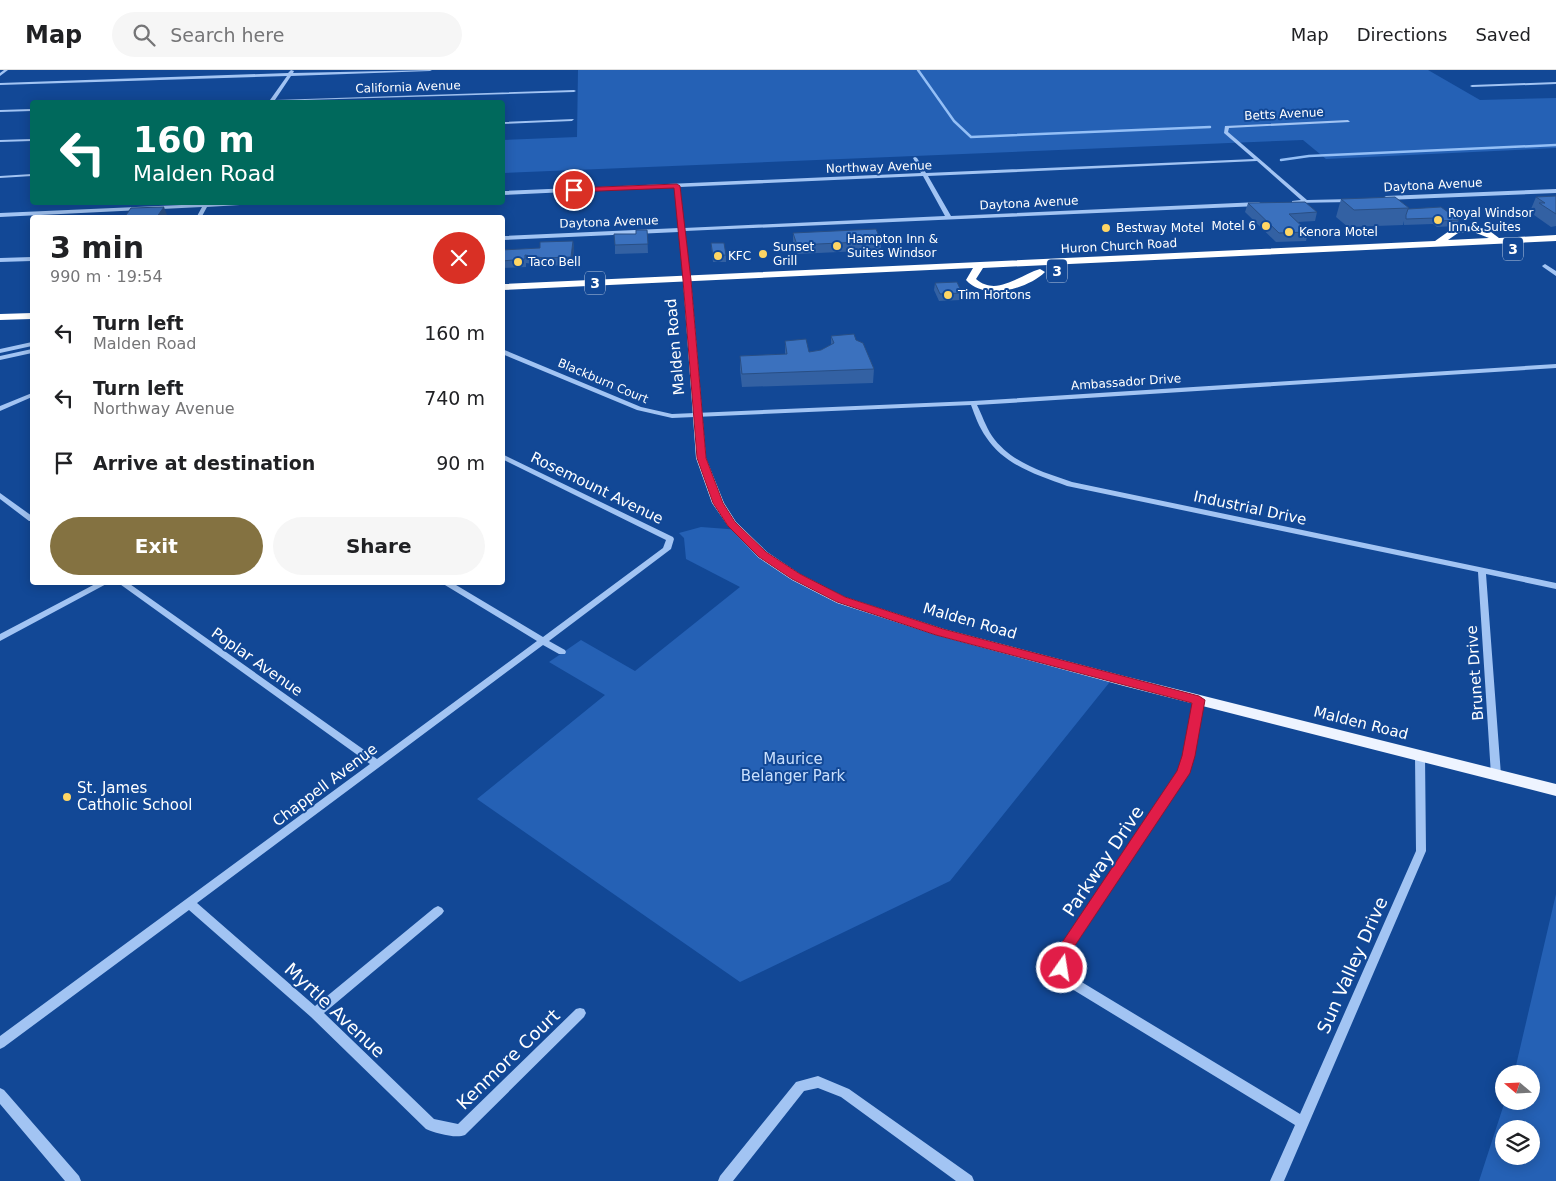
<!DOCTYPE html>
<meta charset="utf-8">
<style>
:root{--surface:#fff;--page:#f6f6f6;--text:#202124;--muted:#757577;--line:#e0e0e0;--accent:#847241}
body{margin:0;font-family:"DejaVu Sans",sans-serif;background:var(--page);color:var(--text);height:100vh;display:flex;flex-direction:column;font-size:19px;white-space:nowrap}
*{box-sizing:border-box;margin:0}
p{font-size:16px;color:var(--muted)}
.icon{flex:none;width:28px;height:28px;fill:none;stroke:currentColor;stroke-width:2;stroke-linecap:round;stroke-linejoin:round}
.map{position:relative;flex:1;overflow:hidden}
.side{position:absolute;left:30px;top:145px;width:475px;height:370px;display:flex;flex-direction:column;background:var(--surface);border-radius:5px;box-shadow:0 2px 12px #0003}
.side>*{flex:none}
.hud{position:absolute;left:30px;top:30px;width:475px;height:105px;border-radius:5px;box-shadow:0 2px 12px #0003;background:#00695c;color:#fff;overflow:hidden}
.needle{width:32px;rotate:289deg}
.tools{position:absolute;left:1495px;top:995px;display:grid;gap:10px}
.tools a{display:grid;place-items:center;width:45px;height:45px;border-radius:50%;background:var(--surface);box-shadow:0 2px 12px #0003;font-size:25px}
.pin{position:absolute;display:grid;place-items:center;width:42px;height:42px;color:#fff;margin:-21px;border:2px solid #fff;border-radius:50%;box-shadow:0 1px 5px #0007}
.me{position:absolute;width:55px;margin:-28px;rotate:13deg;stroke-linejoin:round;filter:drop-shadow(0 0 4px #0008)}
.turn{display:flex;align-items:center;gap:18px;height:105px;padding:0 20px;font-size:22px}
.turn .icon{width:65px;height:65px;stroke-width:2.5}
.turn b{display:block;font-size:35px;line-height:42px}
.round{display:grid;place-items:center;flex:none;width:52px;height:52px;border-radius:26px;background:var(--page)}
.head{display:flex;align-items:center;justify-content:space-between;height:85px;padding:0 20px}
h1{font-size:30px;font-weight:700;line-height:38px}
.cta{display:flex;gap:10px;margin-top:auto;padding:10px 20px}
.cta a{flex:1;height:58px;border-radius:30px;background:var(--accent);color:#fff;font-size:20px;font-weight:700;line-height:58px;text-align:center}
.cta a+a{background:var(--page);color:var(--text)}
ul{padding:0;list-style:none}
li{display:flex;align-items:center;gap:15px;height:65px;padding:0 20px}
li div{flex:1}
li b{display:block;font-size:19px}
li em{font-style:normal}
header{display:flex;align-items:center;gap:30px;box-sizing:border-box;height:70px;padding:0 25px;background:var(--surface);border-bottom:1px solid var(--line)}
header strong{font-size:24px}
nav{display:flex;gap:28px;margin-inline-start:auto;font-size:18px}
.search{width:350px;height:45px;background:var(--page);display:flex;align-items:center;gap:12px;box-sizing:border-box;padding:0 18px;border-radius:28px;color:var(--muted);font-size:19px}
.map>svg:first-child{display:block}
</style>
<header>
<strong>Map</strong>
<div class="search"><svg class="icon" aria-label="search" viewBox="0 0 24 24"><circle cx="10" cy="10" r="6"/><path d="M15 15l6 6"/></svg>Search here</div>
<nav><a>Map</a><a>Directions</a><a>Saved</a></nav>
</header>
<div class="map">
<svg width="1556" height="1111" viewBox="0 0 1556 1111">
<rect width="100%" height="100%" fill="#124896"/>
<path fill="#2561b5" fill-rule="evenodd" d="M578 0H1428L1480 30 1556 28V78L1326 89 1303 70 503 103 502 70 577 67Z
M701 457 741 460 772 491 874 544 1113 608 950 811 740 912 477 729 605 625 549 592 581 570 635 601 740 517 686 489 684 468 679 463Z
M1556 824V1111H1479L1505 1031H1531V1004H1514ZM1504 1059H1531V1086H1504Z"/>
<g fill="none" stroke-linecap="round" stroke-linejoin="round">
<path stroke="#94bff6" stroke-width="2.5" d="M918 0 954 51 971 67 1210 57
M1281 90 1309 86 1556 75"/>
<path fill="#a2c4f3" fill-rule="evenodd" d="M4 0H8L0 6V3Z
M291 0 294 1 293 3 432 0 430 1 291 6 275 30 574 20 576 21 574 22 241 32 243 31 270 30 287 6 0 15V13L288 3Z
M1556 12V14L1472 17 1470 16 1472 15Z
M32 39V41L0 42V40Z
M574 49 572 51 502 54V52Z
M1348 50 1350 52 1229 58 1228 62 1307 130 1353 129V131L1351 132 1292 133V131L1301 130 1257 91 928 106 951 146 1259 132 1262 134 1259 136 685 161 690 210 687 212 684 210 679 162 502 170V166L679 158 675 117 502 125V121L572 118 573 107 575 106 577 107V118L921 103 913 88 915 87 917 88 926 103 1254 89 1224 63 1225 56ZM923 106 945 146 684 158 680 117Z
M32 69V71L0 72V70Z
M32 104V106L0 108V106Z
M1556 119V123L1386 130 1383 128 1386 126Z
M209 132V134L288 132 207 137 201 148H196L202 137 0 147V143L204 134 205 132Z
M32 187V191L0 192V188Z
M1545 194 1556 201V206L1543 197 1542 196Z
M32 272V276L0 283V279Z
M32 279V283L0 290V286Z
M502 279 641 337 672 344 973 331 1556 294V298L977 335C982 345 986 357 992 366 1011 393 1043 402 1072 412L1556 513V519L1486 504 1501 705 1500 708 1496 709 1492 708 1491 705 1478 502 1067 416C1037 405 1004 395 986 367 979 357 975 346 971 335L672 348 637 340 502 284Z
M32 323V327L0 341V336Z
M502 384 673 467 674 469 671 479 549 571 565 580 566 582 565 584H559L543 575 197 833 315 936 434 838 438 836 442 838 444 841 442 844 324 943 434 1049 458 1054 576 939 580 938 584 939 586 943 584 947 465 1065C456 1069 435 1063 426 1059L311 947 189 840 4 977 0 979V966L370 694 117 512H127L377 689 537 571 440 512H451L543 567 663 478 666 470 502 389Z
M0 423 32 446V451H29L0 429Z
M99 512H110L0 571V564Z
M1199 627 1202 628 1204 630 1194 686 1188 703 1072 880C1068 891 1069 898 1075 908L1300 1044 1416 781 1415 686 1417 683H1423L1425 686 1426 781 1284 1111H1270L1295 1055 1067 916C1057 899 1055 891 1063 874L1178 702 1184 686 1194 630 1196 628Z
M818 1006 849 1019 972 1106 974 1111H956L841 1027 818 1018 804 1021 733 1111H718L720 1106 796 1012Z
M0 1018 4 1020 79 1106 81 1111H65L0 1034Z"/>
<path fill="#eef4ff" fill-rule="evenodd" d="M687 207 691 210 706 388 724 433 736 452 767 482 800 504 845 527 944 559 1124 606 1556 714V726L1124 616 936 565 837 533 792 510 759 488 728 456 712 433 696 388 683 210Z"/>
<path fill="#fff" fill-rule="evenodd" d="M1465 156 1487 159 1499 168 1556 165V171L983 198 976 209C997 227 1019 205 1040 199L1045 202C1028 219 984 231 966 210L973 198 502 220V214L1435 171 1452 159ZM1471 161 1489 168 1448 170 1458 163Z
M32 243V249L0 250V244Z"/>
</g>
<path fill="#3361a3" d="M1556 126V156L1551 157 1534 145 1535 142 1531 139 1536 127Z
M1341 129 1409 138 1408 139 1459 150 1456 156 1437 157 1433 154 1404 155V151L1403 155 1348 157 1336 147Z
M1248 133 1317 142 1315 151 1298 152 1308 162 1306 171 1276 172 1245 142Z
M647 160 648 183 615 184V175L636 164Z
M793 163 881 171V180L797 184 793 172Z
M573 171 574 178 572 195 545 196 526 193V197L502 198V180L540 178Z
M711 173 726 185V192H713Z
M935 213 962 223 961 230 939 231 934 220Z
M831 266 856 270 874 299 873 313 742 317 740 300V286L785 284V271L809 282 821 280 831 275Z"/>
<path fill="#294f85" d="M164 137 167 145 165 148H156Z
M573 171 574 178 572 195 571 187Z"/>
<path fill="#3b71be" stroke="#294f85" d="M1556 126V144L1539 133H1545L1536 127Z
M1395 127 1409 138 1354 140 1341 129Z
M1305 132 1317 142 1289 144 1308 162 1279 163 1248 133Z
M164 137 156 148H124L131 138Z
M1441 137 1459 150 1439 151 1435 148 1406 149V145L1408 139Z
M876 159 881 171 797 175 793 163Z
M636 160H647L648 174 615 175 614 164H636Z
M573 171 571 187 544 188 525 185V189L502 191V180L540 178V172Z
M711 173H724L726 185 713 186Z
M957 212 962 223 940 224 935 213Z
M854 264 856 270 863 273 874 299 742 304 740 286 787 284 785 271 806 269 809 282 821 280 834 273 831 266Z"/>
<path fill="#e11d48" stroke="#92132f" d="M677 114 680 116 691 210 706 388 723 433 735 452 766 482 800 504 845 527 943 559 1199 626 1205 630 1195 686 1190 703 1072 880 1067 903 1062 905 1057 903C1053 894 1055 885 1059 877L1177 701 1182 686 1192 633 936 565 837 532 792 509 759 487 728 456 713 433 697 388 683 210 674 118 574 122 570 120 574 118Z"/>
<g fill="#ffd664" stroke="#124896" stroke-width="2">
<circle cx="1438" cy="150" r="5"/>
<circle cx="1266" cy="156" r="5"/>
<circle cx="1106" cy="158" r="5"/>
<circle cx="1289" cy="162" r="5"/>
<circle cx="837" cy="176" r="5"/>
<circle cx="763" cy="184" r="5"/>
<circle cx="718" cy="186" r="5"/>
<circle cx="518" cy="192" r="5"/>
<circle cx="948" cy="225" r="5"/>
<circle cx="67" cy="727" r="5"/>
</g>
<g text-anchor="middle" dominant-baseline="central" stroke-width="4" stroke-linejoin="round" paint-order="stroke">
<g font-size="12" fill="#fff" stroke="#124896">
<text transform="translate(408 17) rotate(-2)">California Avenue</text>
<text transform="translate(1284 44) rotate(-3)">Betts Avenue</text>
<text transform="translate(879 97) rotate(-2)">Northway Avenue</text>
<text transform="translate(1433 115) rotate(-3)">Daytona Avenue</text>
<text transform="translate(1029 133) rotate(-3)">Daytona Avenue</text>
<text transform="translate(609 152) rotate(-2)">Daytona Avenue</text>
<text transform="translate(1119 176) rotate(-3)">Huron Church Road</text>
<text transform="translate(603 311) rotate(23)">Blackburn Court</text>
<text transform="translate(1126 312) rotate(-4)">Ambassador Drive</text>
</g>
<g font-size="12" fill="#fff" stroke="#124896" text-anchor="start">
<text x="1448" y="143">Royal Windsor<tspan x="1448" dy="14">Inn &amp; Suites</tspan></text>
<text x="1256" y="156" text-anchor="end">Motel 6</text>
<text x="1116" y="158">Bestway Motel</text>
<text x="1299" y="162">Kenora Motel</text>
<text x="847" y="169">Hampton Inn &amp;<tspan x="847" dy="14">Suites Windsor</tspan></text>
<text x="773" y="177">Sunset<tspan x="773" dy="14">Grill</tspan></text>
<text x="728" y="186">KFC</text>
<text x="528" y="192">Taco Bell</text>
<text x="958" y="225">Tim Hortons</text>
</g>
<g fill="#124896" stroke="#b8c8e0" stroke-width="1">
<rect x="1503" y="167.5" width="20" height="23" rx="4"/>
<rect x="1047" y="189.5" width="20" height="23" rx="4"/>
<rect x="585" y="201.5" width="20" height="23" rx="4"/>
</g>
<g font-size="14" font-weight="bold" fill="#fff">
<text x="1513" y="179">3</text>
<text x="1057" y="201">3</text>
<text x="595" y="213">3</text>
</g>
<g font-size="15" fill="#fff" stroke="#124896">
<text transform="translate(675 277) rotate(-95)">Malden Road</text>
<text transform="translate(597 418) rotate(26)">Rosemount Avenue</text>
<text transform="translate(1250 438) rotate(12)">Industrial Drive</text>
<text transform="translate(970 551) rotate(16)">Malden Road</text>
<text transform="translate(257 592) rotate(35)">Poplar Avenue</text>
<text transform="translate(1475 603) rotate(-94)">Brunet Drive</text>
<text transform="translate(1361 653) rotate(14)">Malden Road</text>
<text transform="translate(325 715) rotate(-37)">Chappell Avenue</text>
</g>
<g font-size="15" fill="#cae0fd" stroke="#124896">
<text x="793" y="689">Maurice<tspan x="793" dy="17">Belanger Park</tspan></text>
</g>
<g font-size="15" fill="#fff" stroke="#124896" text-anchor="start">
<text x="77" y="718">St. James<tspan x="77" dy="17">Catholic School</tspan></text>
</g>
<g font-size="18" fill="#fff" stroke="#124896">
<text transform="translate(1103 791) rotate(-56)">Parkway Drive</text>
<text transform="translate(1352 895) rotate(-66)">Sun Valley Drive</text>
<text transform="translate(335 940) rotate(43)">Myrtle Avenue</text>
<text transform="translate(508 989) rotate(-44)">Kenmore Court</text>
</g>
</g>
</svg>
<div class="tools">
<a><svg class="needle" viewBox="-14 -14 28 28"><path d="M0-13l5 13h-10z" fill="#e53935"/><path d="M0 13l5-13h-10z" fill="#757577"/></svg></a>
<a><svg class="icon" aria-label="layers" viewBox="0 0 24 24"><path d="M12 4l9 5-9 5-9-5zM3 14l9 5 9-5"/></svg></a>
</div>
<div class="pin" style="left:574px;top:120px;background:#d93025"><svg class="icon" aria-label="arrive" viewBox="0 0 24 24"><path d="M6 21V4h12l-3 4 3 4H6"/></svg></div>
<svg class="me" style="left:1062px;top:898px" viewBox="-20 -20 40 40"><circle r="17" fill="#e11d48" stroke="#fff" stroke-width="3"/><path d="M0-11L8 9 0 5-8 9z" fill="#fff"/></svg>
<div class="hud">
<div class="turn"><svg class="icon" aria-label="left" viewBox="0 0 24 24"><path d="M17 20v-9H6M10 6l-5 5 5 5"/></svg><div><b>160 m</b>Malden Road</div></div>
</div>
<section class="side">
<div class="head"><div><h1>3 min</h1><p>990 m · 19:54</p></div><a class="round" style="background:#d93025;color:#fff"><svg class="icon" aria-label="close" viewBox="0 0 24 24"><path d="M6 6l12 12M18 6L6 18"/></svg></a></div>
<ul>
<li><svg class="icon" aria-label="left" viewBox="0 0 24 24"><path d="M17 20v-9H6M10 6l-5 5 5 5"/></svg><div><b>Turn left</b><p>Malden Road</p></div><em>160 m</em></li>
<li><svg class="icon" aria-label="left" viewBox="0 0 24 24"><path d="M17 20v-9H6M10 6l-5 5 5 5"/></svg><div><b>Turn left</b><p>Northway Avenue</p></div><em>740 m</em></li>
<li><svg class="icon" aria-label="arrive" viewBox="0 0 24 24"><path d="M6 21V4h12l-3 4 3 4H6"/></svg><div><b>Arrive at destination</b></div><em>90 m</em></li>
</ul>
<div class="cta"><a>Exit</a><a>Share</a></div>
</section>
</div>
